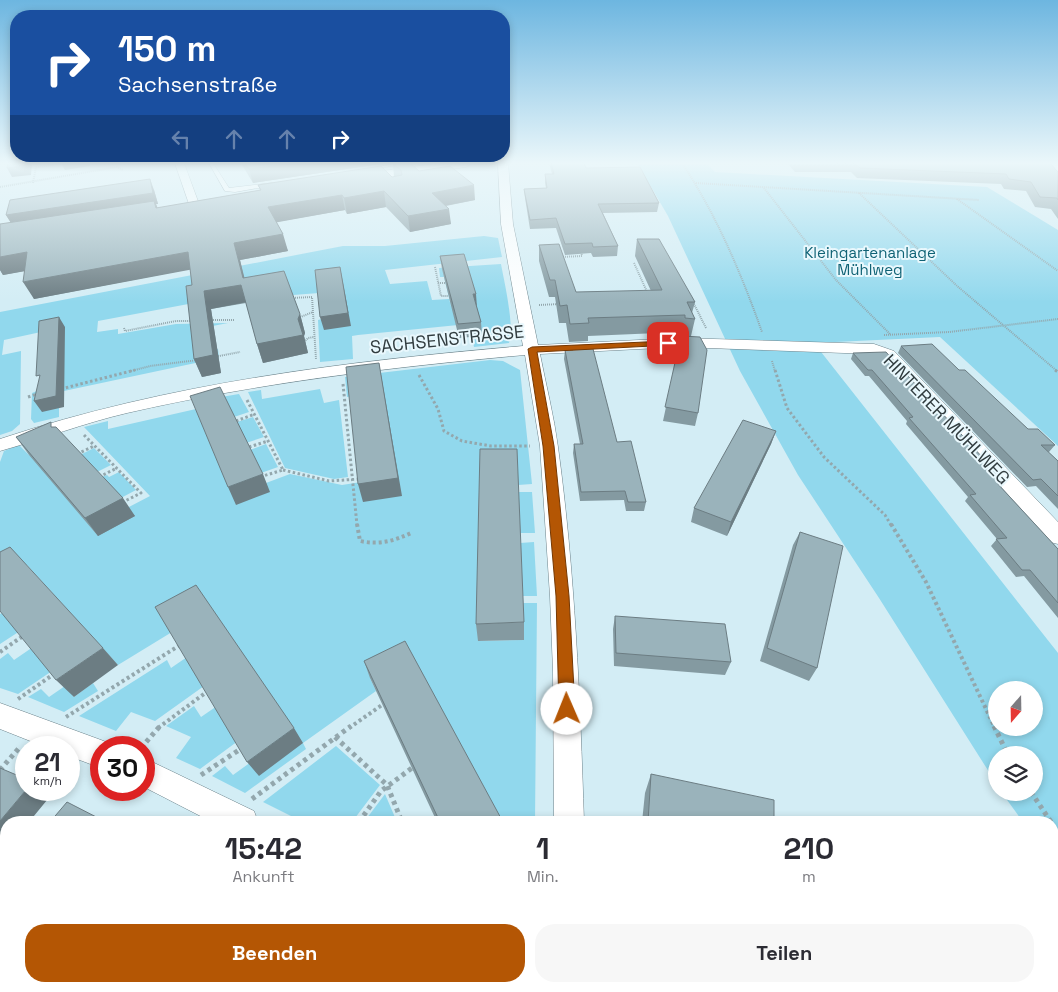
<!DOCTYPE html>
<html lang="de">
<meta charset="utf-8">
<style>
:root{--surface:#fff;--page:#f7f7f7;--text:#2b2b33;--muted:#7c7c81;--accent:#b45604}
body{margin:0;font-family:"Space Grotesk",sans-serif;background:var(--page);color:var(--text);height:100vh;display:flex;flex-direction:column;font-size:19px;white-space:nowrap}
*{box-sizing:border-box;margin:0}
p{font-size:16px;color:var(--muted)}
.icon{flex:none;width:28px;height:28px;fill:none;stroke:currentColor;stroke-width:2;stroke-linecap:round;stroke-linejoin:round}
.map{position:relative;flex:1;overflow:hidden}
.details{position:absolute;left:0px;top:816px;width:1059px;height:176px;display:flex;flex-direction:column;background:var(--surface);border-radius:20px 20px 0 0;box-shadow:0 2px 8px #0003}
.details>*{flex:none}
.top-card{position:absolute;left:10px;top:10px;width:500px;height:152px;border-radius:20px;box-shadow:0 2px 8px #0003;background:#1a4fa0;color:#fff;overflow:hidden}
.needle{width:32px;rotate:200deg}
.controls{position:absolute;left:988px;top:681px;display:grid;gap:10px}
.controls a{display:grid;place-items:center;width:55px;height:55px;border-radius:50%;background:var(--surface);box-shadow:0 2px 8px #0003;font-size:25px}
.speed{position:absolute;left:15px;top:736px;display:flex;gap:10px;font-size:25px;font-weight:700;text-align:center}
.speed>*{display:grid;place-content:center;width:65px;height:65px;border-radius:50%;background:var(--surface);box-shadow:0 2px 8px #0003;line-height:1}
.speed small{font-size:12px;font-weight:400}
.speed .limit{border:8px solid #d22;background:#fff;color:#111}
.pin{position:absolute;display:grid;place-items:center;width:42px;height:42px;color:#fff;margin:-21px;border-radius:10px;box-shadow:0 2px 8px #0006}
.me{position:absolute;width:55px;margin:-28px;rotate:359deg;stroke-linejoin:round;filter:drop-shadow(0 0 4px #0008)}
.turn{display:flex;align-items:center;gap:18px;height:105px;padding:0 25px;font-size:22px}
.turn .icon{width:65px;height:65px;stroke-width:2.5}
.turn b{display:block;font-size:35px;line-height:42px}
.lanes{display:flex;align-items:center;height:48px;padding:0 25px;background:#0003;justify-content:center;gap:25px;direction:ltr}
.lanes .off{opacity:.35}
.eta{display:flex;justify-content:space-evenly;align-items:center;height:85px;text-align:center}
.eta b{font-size:30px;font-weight:700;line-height:35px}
.action{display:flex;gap:10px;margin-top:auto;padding:10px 25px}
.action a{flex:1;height:58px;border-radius:20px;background:var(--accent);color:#fff;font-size:20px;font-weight:700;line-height:58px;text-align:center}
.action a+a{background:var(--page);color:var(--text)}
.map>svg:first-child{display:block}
</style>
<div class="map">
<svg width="1058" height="992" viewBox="0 0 1058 992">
<rect width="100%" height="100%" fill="#d3edf5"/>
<path fill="#91d8ed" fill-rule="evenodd" d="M637 163H706L715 172 987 187 1058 230V446L940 337 814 343 1058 653V872L1053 864 1052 822H1023L1002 793 1034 792V755H996V783L879 598 798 475 740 371 668 216ZM996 690H1034V728H996Z
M484 236 498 238 502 257 385 270 390 284 427 281 432 300 449 299 452 310 442 269 444 277H440L439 268 501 264C504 281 515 327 509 343L474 347 472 337 481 335 478 323 358 335 352 336 353 359 320 362 318 320 322 319 319 293 199 302 98 321 97 332 118 329V334L176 324 228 323 197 329 199 352 218 349 219 358 45 395 59 408V417L34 423 31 419 32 393 37 391 64 327 4 340 2 355 21 351 20 424 12 431 0 435V312L343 246H385Z
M490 360 503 361 520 370 532 484 518 485 478 641 524 640 523 603H537L535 822H497L370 678 376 691 303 743 306 749 245 793 212 776 225 766 233 775 251 762 172 632 118 665 27 565 0 580V462L4 451 19 445 29 455 127 508 150 496 84 427 108 421V429L196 409 203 400 239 394 249 412 234 417 266 483 290 474 342 485 361 482 352 396 347 397 345 377Z
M320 389 324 403 339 400 348 477 334 479 285 468 248 392 261 390 262 399Z
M253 417 264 437 246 443 237 422Z
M266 444 278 467 261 473 250 450Z
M94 448 111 465 95 473 78 456Z
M119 472 136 490 119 499 99 478 107 475 109 477Z
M518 492H532L535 533H520Z
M534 542 537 596H523L520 543Z
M4 612 20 631 0 644V614Z
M33 647 52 671 18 694 0 688V659L8 653 14 660Z
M187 657 204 686 155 721 131 712 116 731 79 716 167 660 171 668Z
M93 683 98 691 64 712 28 697 41 689 49 697 65 686 74 697Z
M194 706 201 717 217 706 238 741 200 769 176 758 191 737 166 726Z
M336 746 380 785 352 822H303L263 802Z
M385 794 397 822H364Z"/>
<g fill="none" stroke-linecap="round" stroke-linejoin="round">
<g stroke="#6c838b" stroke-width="1">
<path id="lane" d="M209 163H213L229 188 272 183 275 185 235 192 225 191Z
M399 163H407L370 170 368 169Z"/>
</g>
<g stroke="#6c838b" stroke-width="1">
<path id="street" d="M175 163H184L199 204 198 206H190L189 204Z
M498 163H508L513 224 538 345 680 338 874 344 894 351 1058 522V544L1050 542 884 357 872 354 680 347 540 354C546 385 554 416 558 447 575 571 580 697 584 822H554L553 671 550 596 540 446 525 355C392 367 257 383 127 413 84 423 43 439 0 451V439C168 383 348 361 523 346L501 224Z
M1046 163 1058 164V171L1047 166Z
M0 703 101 740 111 744 112 748H101V768L69 756V748H48L0 729Z
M144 758 254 811 258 822H212L144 787Z
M485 986H529L531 992H488Z
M539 986H575V992H539Z"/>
</g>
<g stroke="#6c838b" stroke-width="1">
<path id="secondary" d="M441 163H472L466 167 352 183 345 179 352 175Z"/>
</g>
<path stroke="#93a7ad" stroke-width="2" stroke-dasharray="1 1" stroke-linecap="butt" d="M682 163C717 216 741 273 762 332
M33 183 36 167 54 165
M696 183 979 200
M0 187 117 167 123 170
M764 188 836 280 890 334
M859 193 956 285 1057 371
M957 199 1058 271
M561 257 582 256 581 251
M634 263 648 294
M435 267 441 296H448
M438 283H445
M291 298 312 297 316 359
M693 302 706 328
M539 305 560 304
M298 318 313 312
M211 320H235
M124 328 125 331 176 321H192
M884 335 949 332 1058 319
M304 342 308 338 314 337
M214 357 240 352
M772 361 775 371
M131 371 150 366 198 360"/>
<path stroke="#93a7ad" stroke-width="3" stroke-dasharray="2.5 2.5" stroke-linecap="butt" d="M775 370 787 408 824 457 885 515 891 525
M1055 370 1058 372
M419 375 438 409 444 431 462 441 491 446H530
M343 384 357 525
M61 389 135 370
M28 397 37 394
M247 400 283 470 263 476
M236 421 255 414
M84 435 141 493 123 502
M249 447 268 441
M77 454 94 446
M283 470 329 481 360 479
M99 477 117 468"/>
<path stroke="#93a7ad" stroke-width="4" stroke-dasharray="3 3" stroke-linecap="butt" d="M357 524 360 541C379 545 394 541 411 533
M891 524 926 582 995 728
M0 652 23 636
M18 699 54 674
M66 717 180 645
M158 728 208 691
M349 728 382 705"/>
<path stroke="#93a7ad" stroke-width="5" stroke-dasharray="4 4" stroke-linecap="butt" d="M994 726 1008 755
M335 737 387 785 402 822
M141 748 160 726
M0 770 19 748
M201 775 242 748
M1031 792 1051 822
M252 799 351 726
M359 822 381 791 412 768
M1052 825 1058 834
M427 992 429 986"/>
<use href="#lane" fill="#fff" fill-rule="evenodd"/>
<use href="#street" fill="#fff" fill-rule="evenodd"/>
<use href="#secondary" fill="#fff" fill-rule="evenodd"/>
</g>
<path fill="#849aa1" d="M241 163H387L253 183Z
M549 163H584L586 168 659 203 657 212 603 213 618 246 617 256 593 257 591 253 565 255 556 228 530 229 525 198 524 189 546 188 545 183V174H552Z
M787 163H1050L1058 172V219L1051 209 1035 207 1026 191 1004 189 1001 184 857 178 851 172H795Z
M393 164 419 171 475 200 446 206 451 224 410 232 386 207 347 214 345 210 276 222 288 251 240 260 244 278 300 314 305 333 304 336 308 353 263 363 257 344 246 303 211 309 221 373 202 377 194 359 192 285 190 269 34 299 24 271 3 275 0 270V226L11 223 6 215 154 190 158 204H156L157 208 260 190 258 185 392 177H394Z
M637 239 695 302 692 313 695 319 691 336 698 413 695 426 663 421 682 332 588 336V341L569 342 566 323H559L555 297H549L539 261V245L576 292 651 291 635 256Z
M440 256 477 308 481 322 482 336 459 338 442 269Z
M572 346 617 442 646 502 644 511H626L624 500 580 501 573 453 574 444H580L564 359 565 350H572Z
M901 346 959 370 1028 429 1055 445 1049 452H1048L1058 461V509L1036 486 1027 487 898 353Z
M853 353 1005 482 1001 487 1058 549V618L1024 576 1016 577 991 546 997 539 965 501 968 497 906 424 907 421 869 376H865L851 359Z
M54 427 135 516 98 536 29 455 16 437Z
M776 431 771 444 727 536 691 522 694 508Z
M800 532 817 668 809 681 760 661 793 545Z
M615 616 731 662 725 675 614 666 613 629Z
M524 622V640L478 641 476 624Z
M364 661 503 822H437L370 678Z
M651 774 774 819 792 822H642L645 793Z
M659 986H691L684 992H681Z
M760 986H822L848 992H760Z"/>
<path fill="#6c7d83" d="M26 163H32L31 175 12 177 7 168Z
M61 163H90V166L65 170Z
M296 163H387L253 183 249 169Z
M150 179 154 190 158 204H156L161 216 13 226 6 215Z
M474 185 475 200 433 208 432 193Z
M384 191 386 207 347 214 344 198Z
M342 195 345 210 273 223 268 207Z
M449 209 451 224 410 232 408 216Z
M283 234 288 251 240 260 249 296 243 278 234 243Z
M27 252 37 269 3 275 0 270V257Z
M188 252 194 269 34 299 23 282Z
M340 267 351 326 324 330 320 317Z
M241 285 247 302 211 309 221 373 202 377 194 359 204 291Z
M473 294H476L477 308Z
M300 314 305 333 304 336 308 353 263 363 257 344 298 319Z
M59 317 65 327 64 407 42 412 34 401Z
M379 363 402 496 363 502 358 484Z
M776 431 771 444 727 536 731 522Z
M263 474 270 492 236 505 228 487Z
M123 498 135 516 98 536 85 518Z
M103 648 118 665 74 697 56 680Z
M294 728 303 743 259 776 247 762Z
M26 790H46L52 794 29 822H6V851L0 859V821Z
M175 986H194L191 992H172Z"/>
<path fill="#9ab3bb" stroke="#6c7d83" d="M8 163H26V165L7 168Z
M245 163H296L249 169Z
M404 163H410L419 171 450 166 474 185 432 193 449 209 408 216 384 191 344 198 342 195 268 207 283 234 234 243 243 278 284 271 300 314 298 319 303 335 257 344 241 285 204 291 213 355 194 359 186 286 192 285 188 252 23 282 27 252 0 257V224L154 201 156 208 261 190 258 185 381 166 392 177 402 175 401 170 393 164Z
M551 163H584L586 168 640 167 659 203 598 204 618 246 593 247 592 243 565 244 556 218 530 220 524 189 547 188 545 174H554Z
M835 163H1050L1058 172V200L1057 198 1040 197 1031 182 1009 179 1006 174 860 168 854 163Z
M150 179 153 193 6 215 10 200Z
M637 239H659L695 302H687L695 319 685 318V315L588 318 589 323 570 324 567 305 560 306 555 280H550L539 245 559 244 576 292 662 290Z
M464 254 476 294H473L481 322 458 324 440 256Z
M340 267 348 313 320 317 315 270Z
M59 317 56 396 34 401 40 375 36 376 39 321Z
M681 336 700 337 707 350 698 413 665 407Z
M932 344 959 370H965L1028 429H1038L1055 445H1041L1058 461V496L1041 479 1033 480 901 346Z
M592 345 617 442 631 441 646 502H628L625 491 581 492 574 444H583L565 350H573L572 346Z
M886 352 1005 482 997 483 1058 549V603L1030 570H1022L996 539 1007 538 970 495 976 494 909 418 913 417 872 370H868L853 353Z
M379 363 398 478 358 484 346 367Z
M220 387 263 474 228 487 190 396Z
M743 420 776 431 731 522 694 508Z
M51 422V427H56L123 498 85 518 16 437Z
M480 449H517L524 622 476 624Z
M800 532 843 546 817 668 767 648Z
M10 547 103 648 56 680 0 611V552Z
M196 585 294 728 247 762 155 607Z
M615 616 725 624 731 662 616 653Z
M405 641 503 822H440L364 661Z
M0 768 26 779V790L0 821Z
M651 774 774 800V819L792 822H648Z
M67 802 106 822H50Z
M98 986H175L172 992H94Z
M279 986H374L384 992H288Z
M763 986H822L848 992H764Z"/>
<linearGradient id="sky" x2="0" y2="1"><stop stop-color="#6db6e0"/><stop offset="0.54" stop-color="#ebf7fa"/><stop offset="1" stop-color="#ebf7fa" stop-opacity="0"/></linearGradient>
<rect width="1058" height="302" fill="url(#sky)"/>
<path fill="#b45604" stroke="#753803" d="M668 341 672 343 671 345 537 352 554 446 569 596 575 709 572 714 567 716 562 714 559 709 556 596 543 446 528 349 532 347Z"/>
<g text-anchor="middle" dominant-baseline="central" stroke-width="4" stroke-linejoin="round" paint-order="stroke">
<g font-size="15" fill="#0f6275" stroke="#e9f8fd">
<text x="870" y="252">Kleingartenanlage<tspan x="870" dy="17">Mühlweg</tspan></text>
</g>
<g font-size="18" fill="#313c3f" stroke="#e9f8fd">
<text transform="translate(447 339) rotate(-6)">SACHSENSTRASSE</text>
<text transform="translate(947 419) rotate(46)">HINTERER MÜHLWEG</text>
</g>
</g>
</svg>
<div class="controls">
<a><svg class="needle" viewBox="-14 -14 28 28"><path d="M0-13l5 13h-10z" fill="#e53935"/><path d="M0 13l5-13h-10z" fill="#7c7c81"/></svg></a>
<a><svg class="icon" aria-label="layers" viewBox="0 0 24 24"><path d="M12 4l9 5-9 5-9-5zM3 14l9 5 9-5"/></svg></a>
</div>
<div class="speed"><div>21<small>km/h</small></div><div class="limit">30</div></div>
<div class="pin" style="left:668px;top:343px;background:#d93025"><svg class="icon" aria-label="arrive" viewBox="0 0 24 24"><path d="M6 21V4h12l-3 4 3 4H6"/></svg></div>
<svg class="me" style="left:567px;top:709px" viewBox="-20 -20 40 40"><circle r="19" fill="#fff"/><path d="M0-13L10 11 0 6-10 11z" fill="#b45604"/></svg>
<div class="top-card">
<div class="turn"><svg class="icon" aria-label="right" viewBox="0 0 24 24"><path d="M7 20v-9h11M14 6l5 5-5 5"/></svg><div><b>150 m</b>Sachsenstraße</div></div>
<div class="lanes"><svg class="icon off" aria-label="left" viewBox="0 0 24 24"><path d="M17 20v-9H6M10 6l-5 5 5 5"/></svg><svg class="icon off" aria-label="ahead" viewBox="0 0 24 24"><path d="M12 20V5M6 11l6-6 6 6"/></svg><svg class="icon off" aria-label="ahead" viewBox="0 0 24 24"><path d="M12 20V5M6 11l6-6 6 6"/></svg><svg class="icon" aria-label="right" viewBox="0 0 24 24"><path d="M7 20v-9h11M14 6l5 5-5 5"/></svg></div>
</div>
<section class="details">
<div class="eta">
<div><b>15:42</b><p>Ankunft</p></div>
<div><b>1</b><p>Min.</p></div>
<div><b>210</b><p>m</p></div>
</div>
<div class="action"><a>Beenden</a><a>Teilen</a></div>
</section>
</div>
